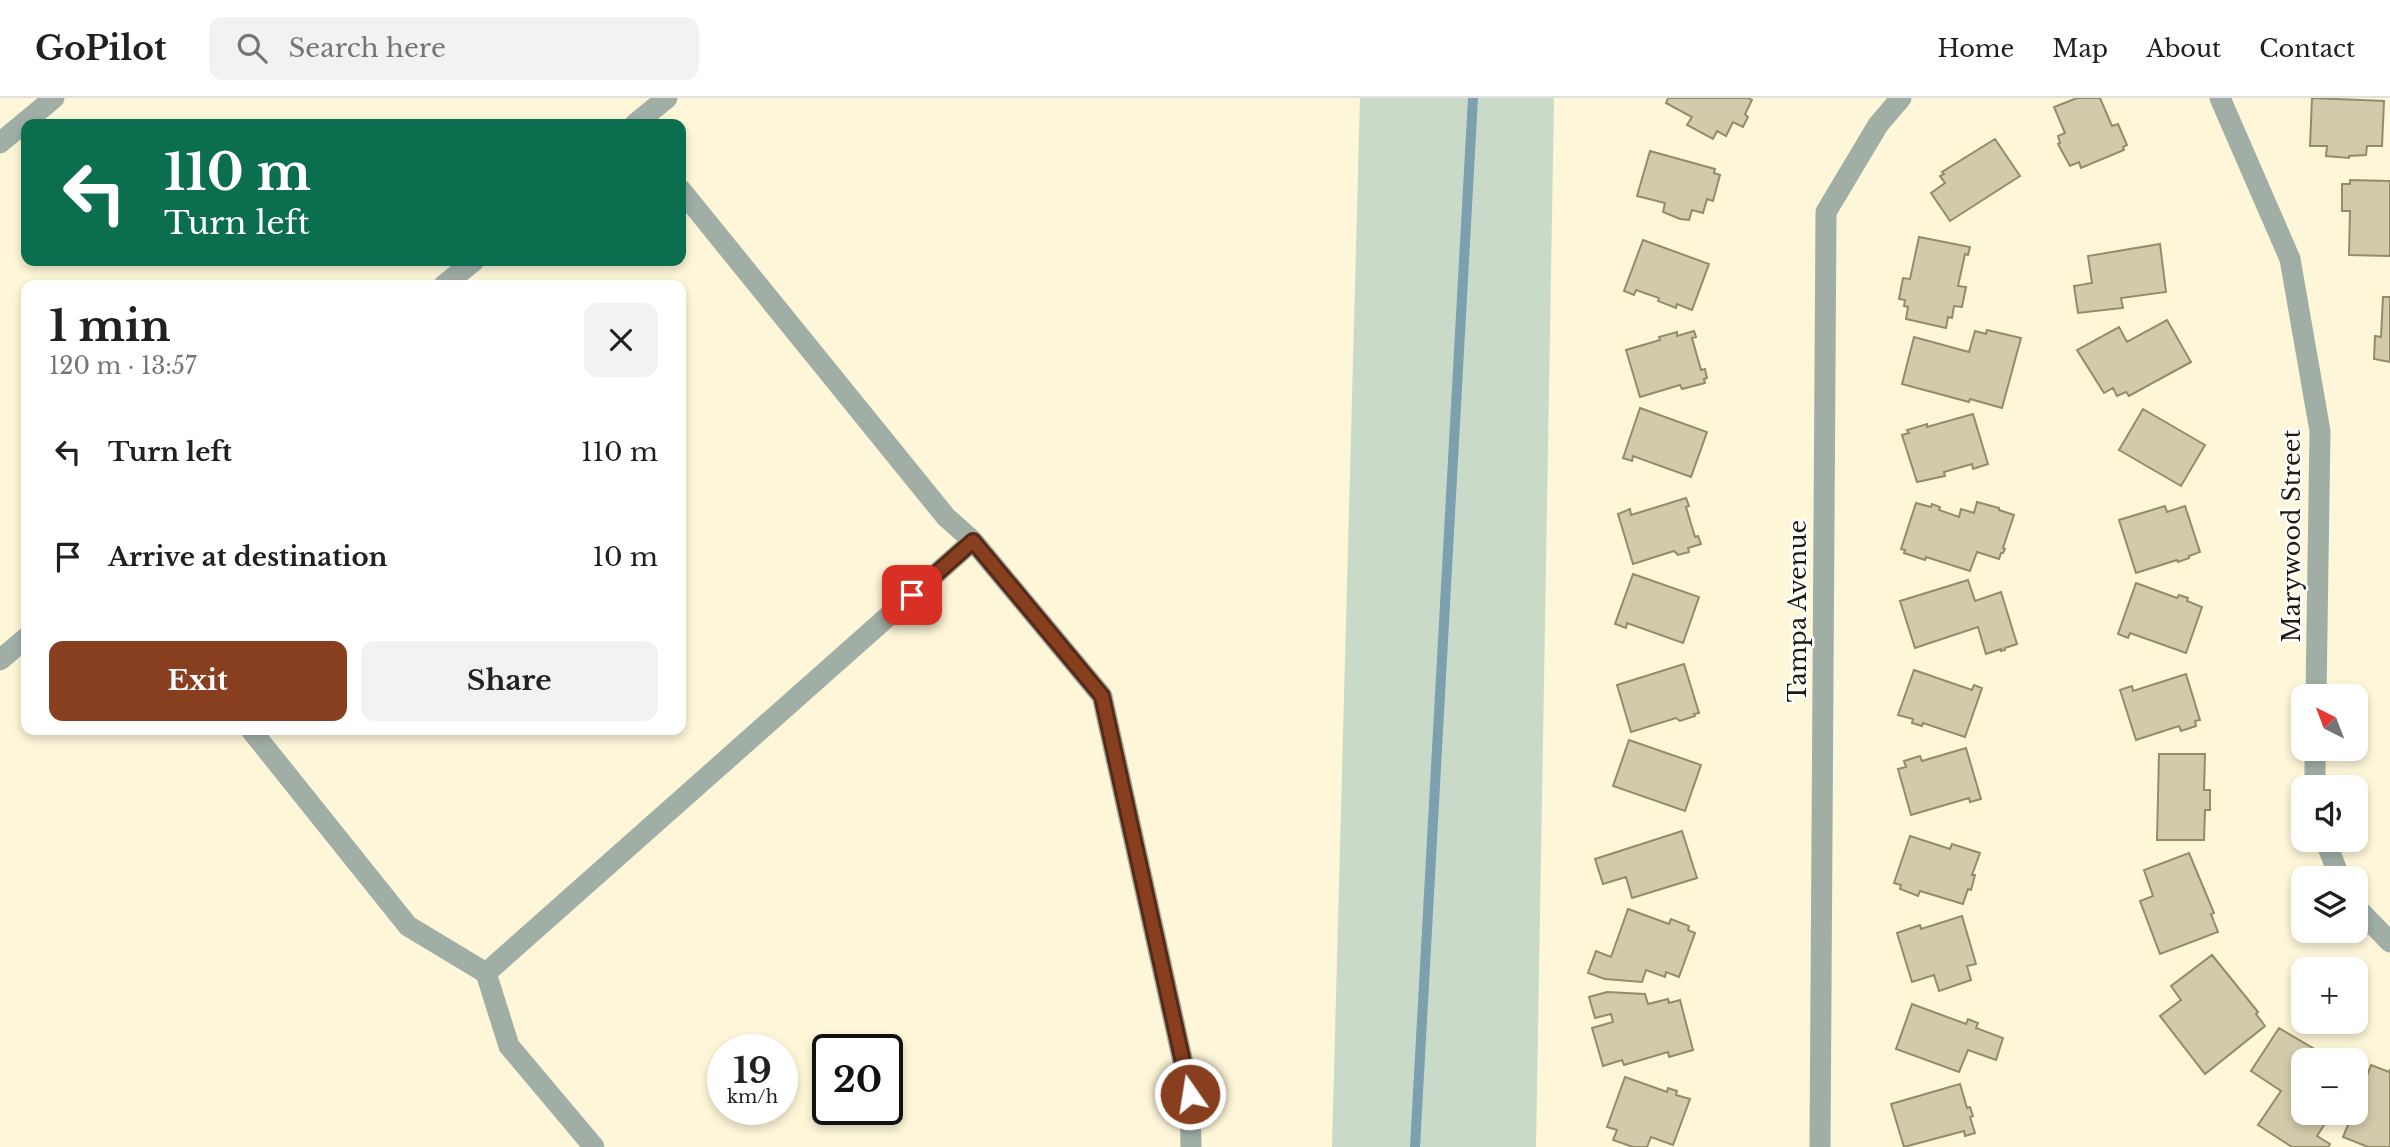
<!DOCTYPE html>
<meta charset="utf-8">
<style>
:root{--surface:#fff;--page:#f2f2f2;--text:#202124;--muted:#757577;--line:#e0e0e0;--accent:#873f20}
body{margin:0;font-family:"Libre Baskerville",serif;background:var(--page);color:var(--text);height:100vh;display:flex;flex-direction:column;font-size:26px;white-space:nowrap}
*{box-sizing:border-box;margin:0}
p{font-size:23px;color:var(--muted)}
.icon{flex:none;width:38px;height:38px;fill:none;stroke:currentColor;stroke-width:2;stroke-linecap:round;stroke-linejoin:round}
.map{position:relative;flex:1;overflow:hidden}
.drawer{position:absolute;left:21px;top:182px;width:665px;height:455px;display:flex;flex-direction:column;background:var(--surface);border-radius:14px;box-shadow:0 4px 10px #0003}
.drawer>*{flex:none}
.guide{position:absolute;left:21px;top:21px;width:665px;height:147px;border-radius:14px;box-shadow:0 4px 10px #0003;background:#0b6e4f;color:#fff;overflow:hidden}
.needle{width:46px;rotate:318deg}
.fabs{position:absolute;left:2291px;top:586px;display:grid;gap:14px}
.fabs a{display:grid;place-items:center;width:77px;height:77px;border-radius:14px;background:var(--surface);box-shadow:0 4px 10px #0003;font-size:35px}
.speed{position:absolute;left:707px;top:936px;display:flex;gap:14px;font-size:35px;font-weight:700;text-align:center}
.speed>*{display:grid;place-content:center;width:91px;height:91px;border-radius:50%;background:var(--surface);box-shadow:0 4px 10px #0003;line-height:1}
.speed small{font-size:18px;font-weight:400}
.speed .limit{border:4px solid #111;border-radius:10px;background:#fff;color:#111}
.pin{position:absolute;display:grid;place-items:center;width:60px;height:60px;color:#fff;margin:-30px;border-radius:14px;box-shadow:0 4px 10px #0006}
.me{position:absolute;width:77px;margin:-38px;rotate:347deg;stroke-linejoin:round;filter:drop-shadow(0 0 5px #0008)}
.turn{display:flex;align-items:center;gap:24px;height:147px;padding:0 28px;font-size:32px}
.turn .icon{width:91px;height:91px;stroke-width:2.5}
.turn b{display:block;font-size:49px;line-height:60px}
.round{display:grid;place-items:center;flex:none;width:74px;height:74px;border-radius:14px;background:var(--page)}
.headline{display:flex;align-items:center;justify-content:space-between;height:119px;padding:0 28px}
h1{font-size:42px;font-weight:700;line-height:52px}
.primary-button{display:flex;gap:14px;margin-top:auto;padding:14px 28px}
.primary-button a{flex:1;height:80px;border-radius:14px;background:var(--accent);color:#fff;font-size:28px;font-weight:700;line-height:80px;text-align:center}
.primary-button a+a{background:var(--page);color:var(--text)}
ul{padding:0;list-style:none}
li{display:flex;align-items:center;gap:21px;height:105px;padding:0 28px}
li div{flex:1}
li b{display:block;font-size:26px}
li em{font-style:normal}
header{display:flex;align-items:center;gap:42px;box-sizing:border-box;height:98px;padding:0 35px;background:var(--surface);border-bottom:2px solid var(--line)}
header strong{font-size:33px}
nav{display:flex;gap:38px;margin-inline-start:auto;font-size:24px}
.search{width:490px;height:63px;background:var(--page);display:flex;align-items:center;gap:18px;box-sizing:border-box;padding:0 24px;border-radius:14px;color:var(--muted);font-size:26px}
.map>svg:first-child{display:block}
</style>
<header>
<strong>GoPilot</strong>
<div class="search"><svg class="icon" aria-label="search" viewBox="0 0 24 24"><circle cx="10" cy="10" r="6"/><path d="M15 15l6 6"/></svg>Search here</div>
<nav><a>Home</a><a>Map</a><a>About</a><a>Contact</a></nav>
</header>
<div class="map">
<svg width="2390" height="1049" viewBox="0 0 2390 1049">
<rect width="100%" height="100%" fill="#fdf6d8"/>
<path fill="#cadac8" d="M1360 0H1554L1536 1049H1332Z"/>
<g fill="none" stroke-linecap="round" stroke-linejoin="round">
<path stroke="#7da0ae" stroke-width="10" d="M1415 1049 1473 0"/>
</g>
<path fill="#d2caaa" stroke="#948b69" stroke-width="2" d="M1668 0H1748L1752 2 1745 16 1748 19 1743 29 1733 24 1726 38 1717 33 1713 41 1687 27 1692 19 1666 5Z
M2077 0H2100L2112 28 2118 26 2127 47 2123 49 2124 52 2081 70 2079 64 2070 68 2058 46 2060 45 2058 38 2065 35 2054 9Z
M2312 0 2384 3 2382 48H2367L2366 57 2349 58V60L2326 58 2327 48H2310Z
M1995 41 2020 78 1950 123 1931 95 1945 85 1940 78 1944 76 1942 74Z
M1650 53 1715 71 1714 75 1720 77 1713 103 1707 101 1703 115 1692 112 1689 122 1680 121 1663 114 1665 105 1637 98Z
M2350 82 2390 83V158L2349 157 2350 113H2342V86H2350Z
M1919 139 1970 149 1968 157 1965 156 1958 188 1966 189 1962 209 1954 208 1952 220 1948 219 1946 230 1906 221 1908 209 1904 208 1905 202 1899 201 1903 180 1910 181Z
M1643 142 1709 166 1692 212 1677 206 1676 210 1658 203 1659 200 1636 192 1634 197 1624 193Z
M2160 146 2166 194 2121 200 2123 210 2078 215 2074 188 2092 185 2088 158Z
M2383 199H2390V264L2374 261 2375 238 2381 239Z
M2167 222 2191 264 2129 298 2126 294 2117 298 2113 290 2104 295 2077 252 2119 229 2127 244Z
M1987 232 2021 240 2002 310 1970 301 1969 304 1902 286 1914 239 1969 254 1975 233 1986 236Z
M1694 233 1696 239 1692 240 1701 272 1705 271 1707 280 1704 281 1705 285 1682 291 1680 287 1640 299 1626 252 1660 242 1659 239 1677 234V238Z
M1640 310 1707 334 1691 379 1633 358 1632 363 1623 360Z
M2143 311 2205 347 2181 388 2119 352Z
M1973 316 1988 366 1973 371 1972 366 1944 374 1945 378 1917 384 1902 337 1909 335 1907 332 1927 326V329Z
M1686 400 1689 408 1686 409 1695 439 1698 438 1701 446 1688 450 1689 454 1678 457 1674 453 1633 466 1618 416 1630 411 1631 417Z
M1977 404 1999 410V412L2014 417 2003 450 2005 451 2003 455H2001L1999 461 1977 454 1970 473 1926 459 1925 462 1904 455 1905 452 1901 451 1916 405 1931 409 1932 406 1940 409 1939 412 1959 419 1961 411 1974 415Z
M2165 408 2167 414 2185 408 2200 454 2189 458V460L2178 464 2177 462 2136 475 2119 422Z
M1633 476 1699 499 1683 545 1627 525 1626 530 1615 526Z
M1968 482 1975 503 2001 494 2017 546 2005 550V552L2001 553V551L1986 556 1978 529 1915 550 1900 503Z
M2136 485 2177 500 2179 497 2188 500 2187 503 2202 509 2186 555 2130 535 2128 540 2118 536Z
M1684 566 1699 615 1694 616 1695 618 1680 623 1676 620 1631 634 1617 587Z
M1914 572 1972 592 1974 587 1982 590 1965 639 1923 625 1922 628 1912 625 1913 621 1898 617Z
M2186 576 2200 622 2195 623 2196 628 2181 633 2179 628 2136 642 2120 592 2132 588 2133 593Z
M1629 642 1701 667 1685 713 1613 688Z
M1966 650 1981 701 1970 704 1969 700 1911 717 1898 671 1906 669 1904 663 1920 658 1922 663Z
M2159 656H2205L2204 692H2210V712H2205L2204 742H2157Z
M1682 733 1697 780 1632 800 1626 779 1603 786 1595 761Z
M1910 738 1950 751 1952 746 1980 755 1972 777H1975L1971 792 1968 791 1963 806 1920 793 1918 798 1900 791 1901 787 1894 785Z
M2189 755 2214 815 2211 816 2218 834 2160 856 2140 803 2153 798 2144 772Z
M1628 811 1669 826 1671 821 1689 828 1688 832 1695 835 1679 879 1666 874 1665 879 1646 872 1642 884 1605 881 1588 875 1596 853 1611 859Z
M1962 818 1976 866 1967 868 1971 882 1939 893 1934 877 1912 884 1897 835 1920 827 1921 831Z
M2212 857 2258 914 2256 916 2265 928 2205 976 2160 918 2181 902 2171 888Z
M1607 894 1645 896 1648 906 1668 901 1669 905 1680 902 1693 952 1669 959 1668 954 1624 967 1622 962 1603 968 1592 930 1613 924 1611 916 1595 920 1589 899Z
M1912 906 1966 926 1968 921 1978 925 1976 930 2003 940 1996 962 1968 952 1959 974 1896 951Z
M2279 930 2333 962H2303V1015H2332L2317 1038 2330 1046 2328 1049H2292L2258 1027 2281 993 2251 973Z
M2371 967 2389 974 2390 971V1049H2368L2343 1039 2353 1015H2356V1007Z
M1625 979 1667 994 1668 990 1677 993 1676 997 1690 1001 1673 1047 1651 1039 1647 1049H1633L1613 1042 1617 1032 1607 1029Z
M1960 986 1967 1010 1970 1009 1973 1018 1970 1019 1975 1035 1965 1038 1964 1033 1904 1049 1891 1006Z"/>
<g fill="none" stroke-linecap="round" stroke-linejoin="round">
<path stroke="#a0aea5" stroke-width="21" d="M973 443 1102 598 1190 996 1191 1049
M251 632 408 828 486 875 973 443 946 419 681 92
M486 875 509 948 594 1049"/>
<path stroke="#a0aea5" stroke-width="21" d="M2220 0 2290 161 2320 333 2316 598
M635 26 667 0
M0 45 54 0
M444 187 474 163
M0 562 26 540
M2315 690V651
M2325 742 2340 780
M2356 809 2390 844"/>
<path stroke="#a0aea5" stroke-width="21" d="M1820 1049 1826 114 1878 27 1901 0"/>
</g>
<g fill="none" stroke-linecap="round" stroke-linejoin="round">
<g stroke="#582915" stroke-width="18">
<path id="route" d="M912 497 973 443 1102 598 1190 996"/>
</g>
<use href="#route" stroke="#873f20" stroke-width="12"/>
</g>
<g text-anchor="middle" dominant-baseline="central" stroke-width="5" stroke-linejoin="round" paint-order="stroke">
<g font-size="24" fill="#1f1c0e" stroke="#fff">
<text transform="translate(2291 438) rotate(-90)">Marywood Street</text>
<text transform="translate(1797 513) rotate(-90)">Tampa Avenue</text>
</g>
</g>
</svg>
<div class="fabs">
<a><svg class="needle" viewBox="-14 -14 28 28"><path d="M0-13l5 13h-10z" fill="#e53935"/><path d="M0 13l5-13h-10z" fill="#757577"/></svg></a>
<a><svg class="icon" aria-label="sound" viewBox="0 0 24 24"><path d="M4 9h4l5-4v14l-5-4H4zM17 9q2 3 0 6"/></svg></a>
<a><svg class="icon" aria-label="layers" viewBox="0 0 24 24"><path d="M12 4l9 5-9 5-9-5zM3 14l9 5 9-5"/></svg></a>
<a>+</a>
<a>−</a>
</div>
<div class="speed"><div>19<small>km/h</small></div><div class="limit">20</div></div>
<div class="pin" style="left:912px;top:497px;background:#d93025"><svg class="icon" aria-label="arrive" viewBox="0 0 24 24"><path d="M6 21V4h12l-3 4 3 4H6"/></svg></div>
<svg class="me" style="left:1190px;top:996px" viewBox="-20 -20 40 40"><circle r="17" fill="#873f20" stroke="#fff" stroke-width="3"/><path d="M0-11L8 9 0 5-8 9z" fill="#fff"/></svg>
<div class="guide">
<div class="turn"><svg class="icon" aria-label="left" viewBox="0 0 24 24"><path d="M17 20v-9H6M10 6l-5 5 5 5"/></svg><div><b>110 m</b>Turn left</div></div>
</div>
<section class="drawer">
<div class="headline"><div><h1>1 min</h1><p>120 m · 13:57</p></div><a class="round"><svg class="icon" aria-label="close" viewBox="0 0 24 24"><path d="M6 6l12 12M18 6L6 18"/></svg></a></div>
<ul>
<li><svg class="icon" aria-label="left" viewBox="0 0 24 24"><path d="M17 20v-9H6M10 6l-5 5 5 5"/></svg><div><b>Turn left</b></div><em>110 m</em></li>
<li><svg class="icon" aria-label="arrive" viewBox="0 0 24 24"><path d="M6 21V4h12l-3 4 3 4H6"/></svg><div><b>Arrive at destination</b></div><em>10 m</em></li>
</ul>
<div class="primary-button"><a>Exit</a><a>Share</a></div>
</section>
</div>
